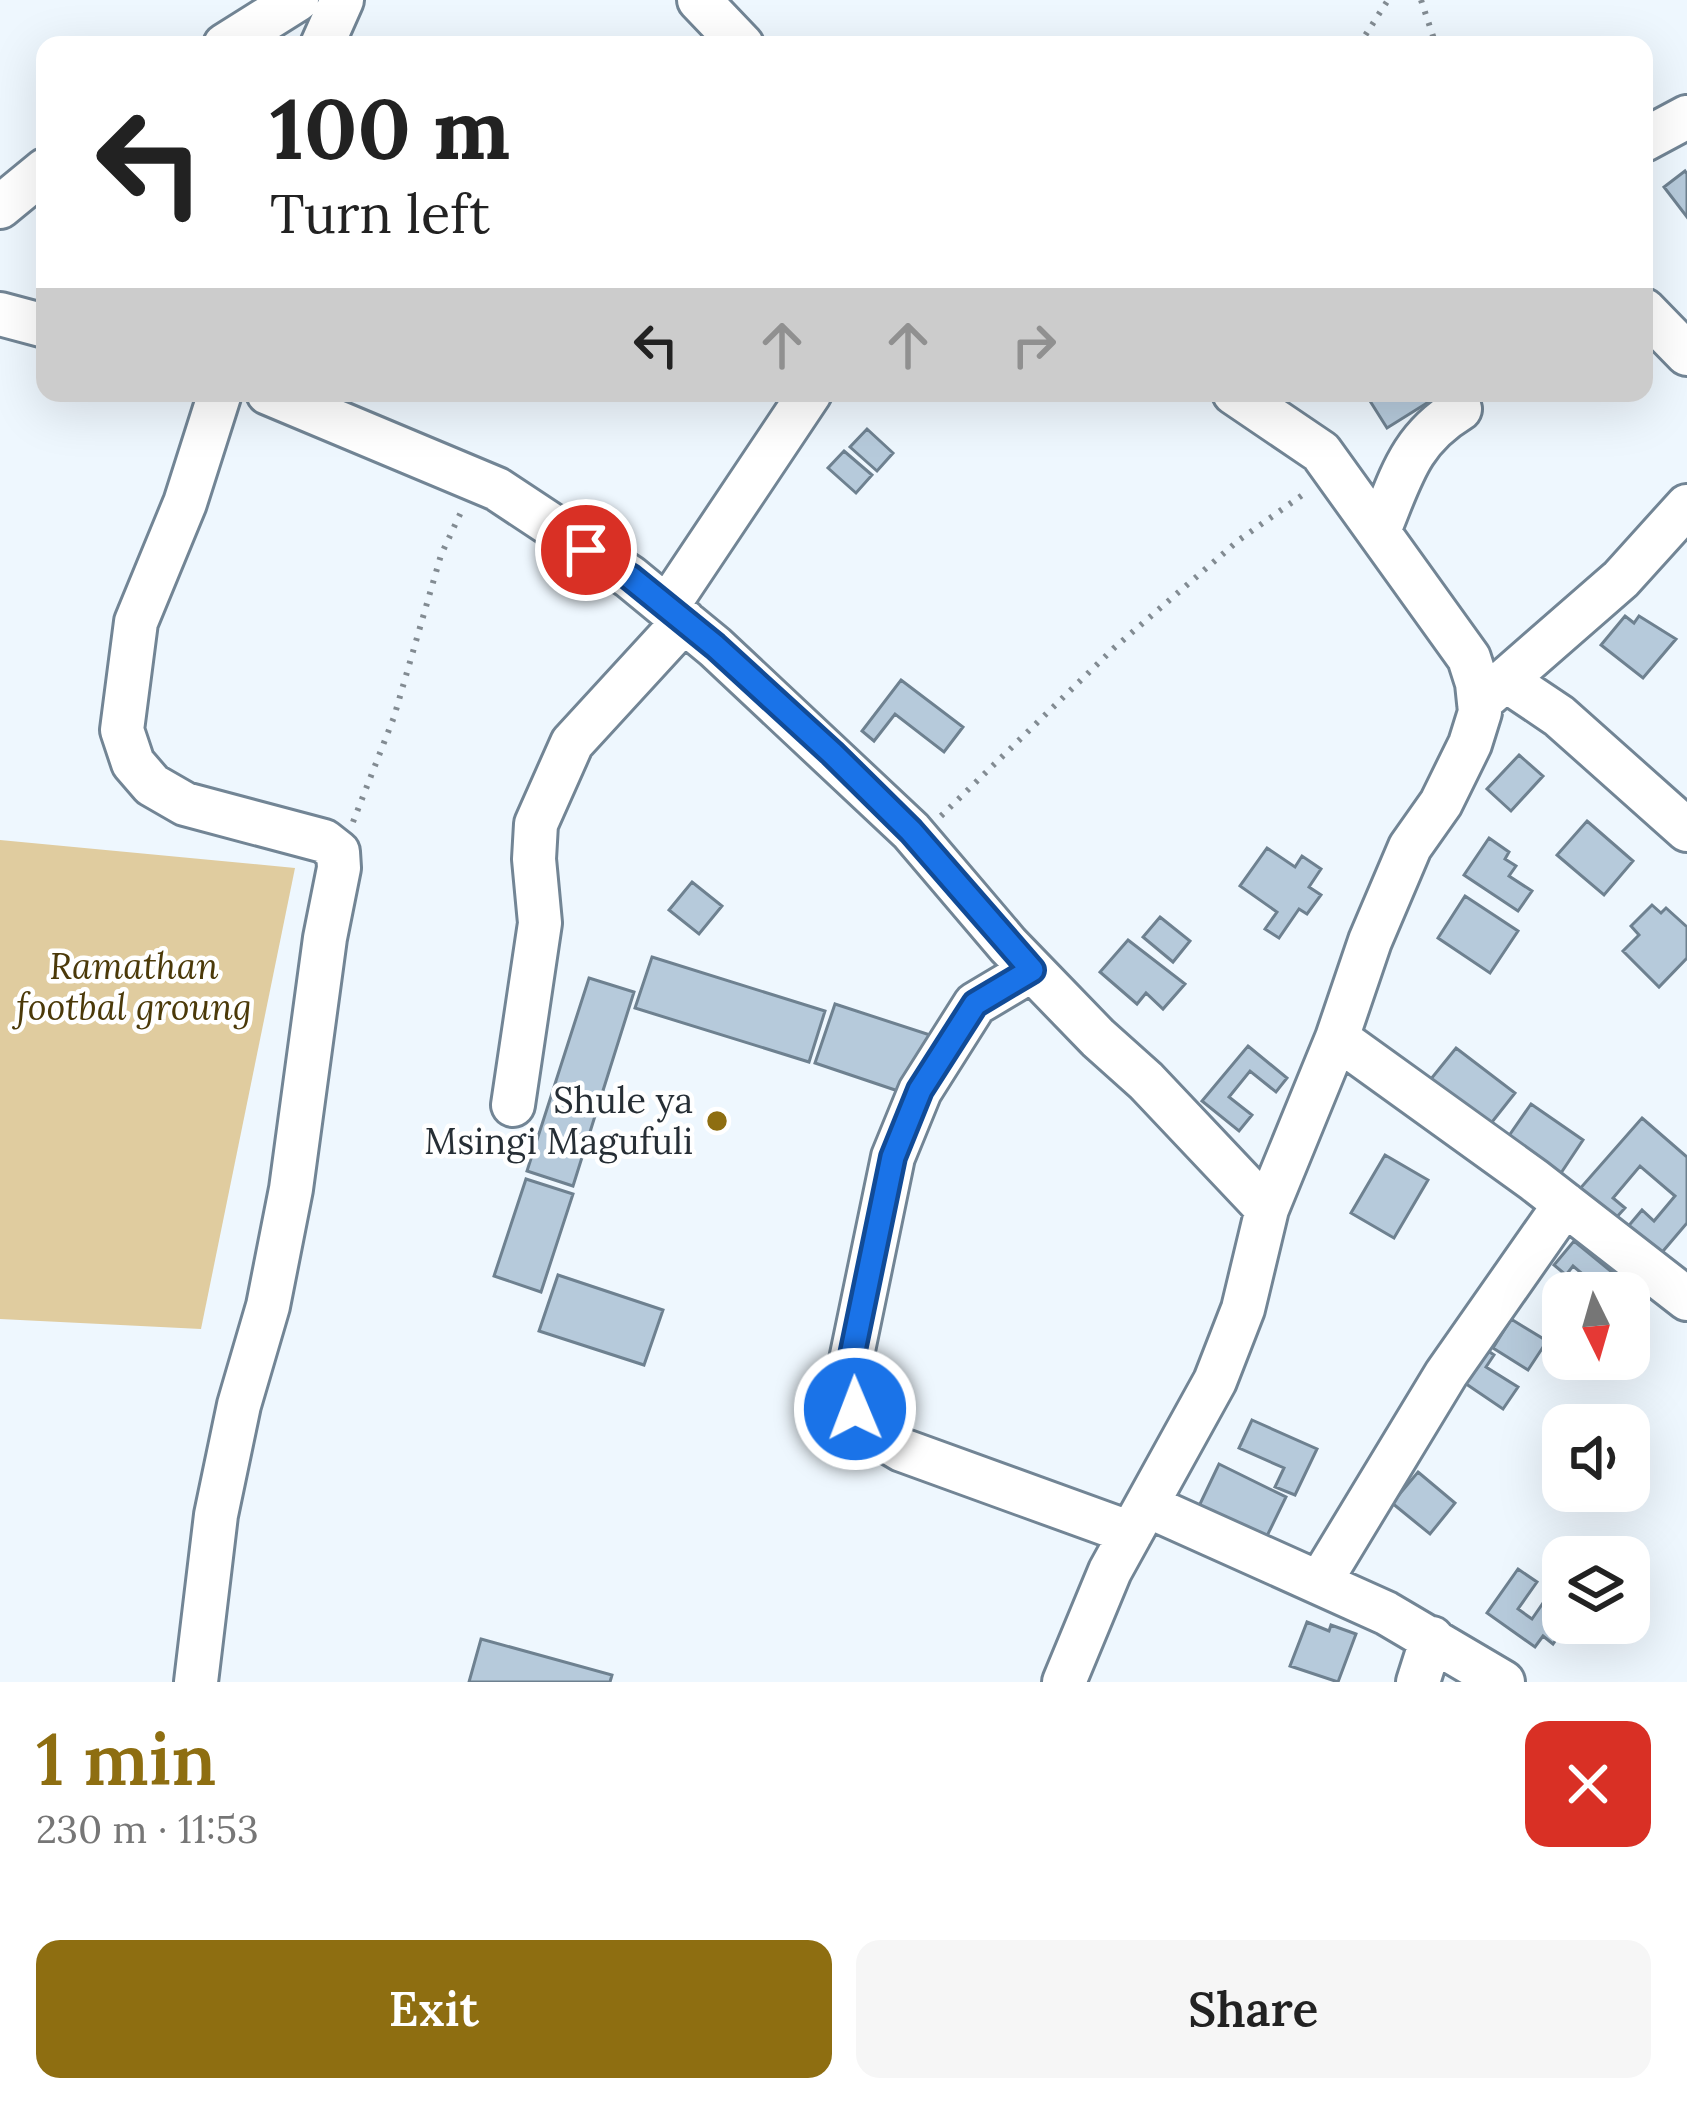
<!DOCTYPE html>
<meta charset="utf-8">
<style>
:root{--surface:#fff;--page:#f6f6f6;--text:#222;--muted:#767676;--accent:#8e6e11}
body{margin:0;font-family:Lora,serif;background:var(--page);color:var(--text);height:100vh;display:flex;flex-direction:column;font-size:45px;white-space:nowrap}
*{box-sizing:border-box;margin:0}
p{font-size:39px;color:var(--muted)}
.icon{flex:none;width:66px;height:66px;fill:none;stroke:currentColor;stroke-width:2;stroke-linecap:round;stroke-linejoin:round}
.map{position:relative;height:1682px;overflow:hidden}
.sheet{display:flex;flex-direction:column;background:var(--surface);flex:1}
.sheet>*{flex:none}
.top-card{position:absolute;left:36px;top:36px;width:1617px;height:366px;border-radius:24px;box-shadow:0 12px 48px #0002;background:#fff;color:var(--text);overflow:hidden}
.needle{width:78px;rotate:175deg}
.fabs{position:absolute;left:1542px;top:1272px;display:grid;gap:24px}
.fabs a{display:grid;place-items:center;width:108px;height:108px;border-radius:24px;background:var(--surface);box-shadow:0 12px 48px #0002;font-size:60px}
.pin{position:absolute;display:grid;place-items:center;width:102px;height:102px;color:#fff;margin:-51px;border:6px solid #fff;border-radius:50%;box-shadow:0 3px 12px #0007}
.me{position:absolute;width:132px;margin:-66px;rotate:359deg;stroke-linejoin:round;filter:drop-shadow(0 0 9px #0008)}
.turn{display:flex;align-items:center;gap:42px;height:252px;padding:0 36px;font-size:54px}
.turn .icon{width:156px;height:156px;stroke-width:2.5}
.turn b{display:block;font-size:84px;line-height:102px}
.lanes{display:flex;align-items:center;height:114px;padding:0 36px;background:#0003;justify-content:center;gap:60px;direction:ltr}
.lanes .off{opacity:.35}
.round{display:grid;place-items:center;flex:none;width:126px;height:126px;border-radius:24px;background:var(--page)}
.overview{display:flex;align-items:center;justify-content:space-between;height:204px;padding:0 36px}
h1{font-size:72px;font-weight:600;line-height:90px;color:var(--accent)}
.primary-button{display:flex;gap:24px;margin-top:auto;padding:24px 36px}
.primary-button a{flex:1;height:138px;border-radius:24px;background:var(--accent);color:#fff;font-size:48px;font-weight:600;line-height:138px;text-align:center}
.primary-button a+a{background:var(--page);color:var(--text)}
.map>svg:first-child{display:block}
</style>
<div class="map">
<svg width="1687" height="1682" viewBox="0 0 1687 1682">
<rect width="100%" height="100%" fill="#eef7fe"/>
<path fill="#e0cc9f" d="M0 840 295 868 201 1329 0 1319Z"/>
<path fill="#b6cadb" stroke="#6e8190" stroke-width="3" d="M1685 171 1687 174V217L1664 187Z
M1365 393H1432L1435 398 1387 428Z
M867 429 893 453 877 471 850 447Z
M844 451 872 475 856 493 828 468Z
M1625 616 1634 623 1639 616 1676 639 1643 678 1601 645Z
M901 680 963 727 944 752 895 714 874 741 862 731Z
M1519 755 1543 776 1511 811 1487 789Z
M1587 821 1633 861 1604 895 1557 855Z
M1489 838 1509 852 1505 859 1516 866 1509 876 1532 891 1518 911 1464 875Z
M1267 848 1295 867 1302 856 1321 869 1309 887 1321 895 1307 914 1299 909 1279 938 1265 929 1277 912 1240 886Z
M692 882 722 906 699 934 669 910Z
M1465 896 1518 931 1490 973 1438 938Z
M1652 905 1661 913 1666 908 1687 927V958L1659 987 1623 951 1639 935 1631 926Z
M1160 917 1190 941 1173 962 1143 937Z
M1128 940 1185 984 1163 1009 1146 993 1137 1004 1100 972Z
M652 957 825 1011 809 1062 635 1008Z
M589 978 634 992 573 1186 527 1171Z
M835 1004 930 1035 910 1095 815 1063Z
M1248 1046 1287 1078 1276 1092 1250 1071 1229 1097 1252 1115 1239 1131 1202 1101Z
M1456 1048 1515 1093 1481 1136 1422 1090Z
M1531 1104 1583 1140 1559 1176 1506 1140Z
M1642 1118 1687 1157V1223L1652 1264 1620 1236 1642 1210 1654 1221 1675 1196 1640 1166 1613 1198 1625 1208 1605 1230 1570 1200Z
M1385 1155 1428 1180 1394 1238 1351 1213Z
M526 1179 573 1194 541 1292 494 1276Z
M1574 1241 1624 1282 1615 1293H1605L1573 1266 1566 1275 1554 1265Z
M558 1275 663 1310 644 1365 539 1331Z
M1511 1319 1547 1341 1528 1370 1493 1348Z
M1478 1344 1494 1355 1486 1367 1518 1387 1503 1409 1456 1377Z
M1252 1420 1317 1449 1295 1495 1275 1487 1284 1468 1239 1448Z
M1219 1464 1286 1497 1266 1538 1199 1506Z
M1418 1472 1455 1503 1430 1534 1392 1503Z
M1518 1569 1537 1582 1518 1609 1532 1619 1543 1603 1560 1614 1553 1625 1562 1631 1553 1644 1543 1636 1535 1647 1487 1613Z
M1307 1622 1329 1631 1331 1625 1356 1634 1338 1682 1290 1666Z
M481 1639 612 1675 610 1682H469Z"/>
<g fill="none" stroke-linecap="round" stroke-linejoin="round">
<g stroke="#728595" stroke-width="48">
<path id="minor" d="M699 0 742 45
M225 45 297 0
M322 45 342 0
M1644 140 1687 117
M0 207 45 170
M1644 310 1687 354
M0 314 45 326
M268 393 497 489 630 577 715 647 911 831 1008 945 1098 1038 1146 1081 1267 1209
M1379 531C1401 478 1409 440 1460 409
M667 607 810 393
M1507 681 1559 716 1687 830
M1479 703 1621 579 1687 506
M1032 970 975 1004 920 1091 893 1157 851 1360 855 1409 865 1428 902 1450 1131 1533
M1337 1038 1534 1180 1687 1299
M513 1105 540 923 534 859 536 824 572 743 684 621
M1148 1506 1386 1613 1503 1682
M1320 1582 1446 1374 1565 1204
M196 1682 216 1515 239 1405 268 1306 291 1189 325 938 339 868 338 852 324 841 185 804 152 785 133 763 122 730 136 622 185 503 220 393
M1064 1682 1110 1571 1215 1381 1243 1309 1267 1209 1337 1038 1370 941 1410 847 1441 803 1470 744 1480 712 1477 683 1469 658 1321 452 1234 393
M1418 1682 1432 1638"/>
</g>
<path stroke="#828b92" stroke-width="6" stroke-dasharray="3 9" stroke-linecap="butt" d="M1421 0 1436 45
M1359 45 1388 0
M941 816 1114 648 1239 540 1308 491
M353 822 394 717 441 555 461 512"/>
<use href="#minor" stroke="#fff" stroke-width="42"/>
</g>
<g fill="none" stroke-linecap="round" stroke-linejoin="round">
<g stroke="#114b97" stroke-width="30">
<path id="route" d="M586 550 630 577 715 646 832 753 911 831 1032 970 975 1004 920 1090 893 1157 851 1360 855 1409"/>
</g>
<use href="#route" stroke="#1a73e8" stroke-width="21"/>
</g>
<circle fill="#8e6e11" stroke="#fff" stroke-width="4.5" cx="717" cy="1121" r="12"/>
<g text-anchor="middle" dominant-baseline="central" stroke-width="9" stroke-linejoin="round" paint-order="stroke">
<g font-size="36" font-style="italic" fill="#4b3909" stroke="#fff">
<text x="134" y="966">Ramathan<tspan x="134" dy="41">footbal groung</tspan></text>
</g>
<g font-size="36" fill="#262e35" stroke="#fff" text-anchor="end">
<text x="693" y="1100">Shule ya<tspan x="693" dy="41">Msingi Magufuli</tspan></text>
</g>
</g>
</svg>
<div class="fabs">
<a><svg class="needle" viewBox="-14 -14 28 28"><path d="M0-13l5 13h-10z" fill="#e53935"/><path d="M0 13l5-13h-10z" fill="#767676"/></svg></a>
<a><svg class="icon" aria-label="sound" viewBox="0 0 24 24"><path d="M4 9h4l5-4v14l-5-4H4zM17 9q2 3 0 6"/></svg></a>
<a><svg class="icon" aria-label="layers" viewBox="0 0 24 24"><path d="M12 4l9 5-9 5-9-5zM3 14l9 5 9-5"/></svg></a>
</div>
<div class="pin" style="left:586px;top:550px;background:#d93025"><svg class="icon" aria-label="arrive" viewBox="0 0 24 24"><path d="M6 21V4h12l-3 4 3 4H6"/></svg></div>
<svg class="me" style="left:855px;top:1409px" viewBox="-20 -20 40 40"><circle r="17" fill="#1a73e8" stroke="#fff" stroke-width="3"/><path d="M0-11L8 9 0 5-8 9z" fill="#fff"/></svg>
<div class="top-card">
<div class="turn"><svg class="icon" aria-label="left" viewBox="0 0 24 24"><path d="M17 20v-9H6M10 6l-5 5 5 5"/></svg><div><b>100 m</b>Turn left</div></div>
<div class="lanes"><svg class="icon" aria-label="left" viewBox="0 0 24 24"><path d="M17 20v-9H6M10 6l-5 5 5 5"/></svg><svg class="icon off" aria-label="ahead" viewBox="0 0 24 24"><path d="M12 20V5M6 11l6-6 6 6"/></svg><svg class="icon off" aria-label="ahead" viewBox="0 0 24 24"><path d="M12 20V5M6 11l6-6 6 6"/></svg><svg class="icon off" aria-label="right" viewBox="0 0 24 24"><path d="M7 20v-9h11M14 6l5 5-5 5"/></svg></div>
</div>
</div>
<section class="sheet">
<div class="overview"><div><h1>1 min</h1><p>230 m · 11:53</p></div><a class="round" style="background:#d93025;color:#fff"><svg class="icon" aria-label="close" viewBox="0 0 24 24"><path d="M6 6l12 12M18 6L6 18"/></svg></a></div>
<div class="primary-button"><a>Exit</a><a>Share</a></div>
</section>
